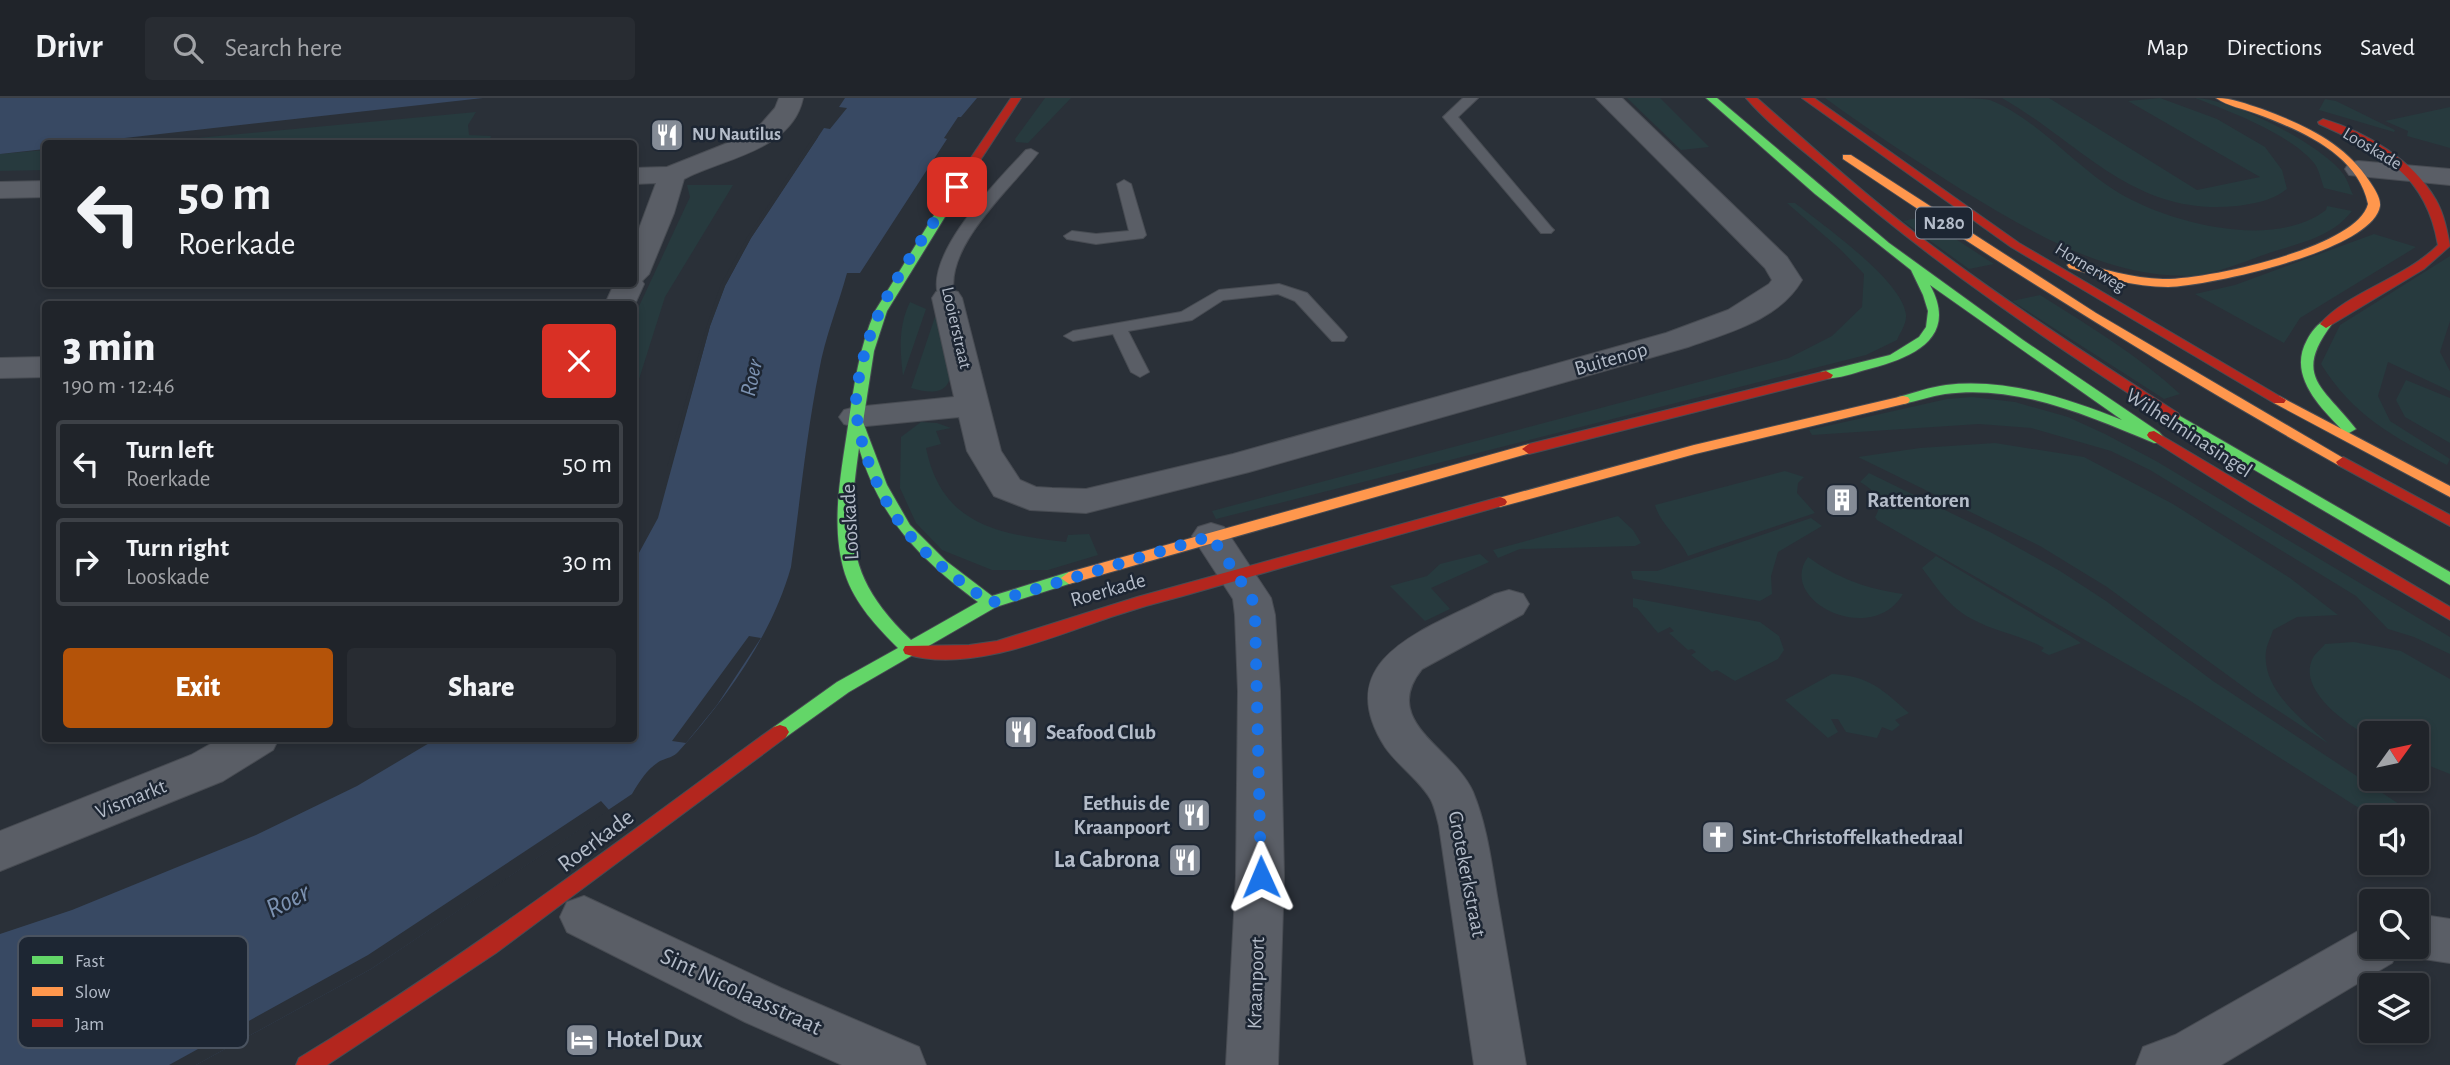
<!DOCTYPE html>
<meta charset="utf-8">
<style>
:root{--surface:#20242a;--page:#282c32;--text:#f1f3f6;--muted:#a2a4a8;--line:#3d4147;--accent:#b45309}
body{margin:0;font-family:"Alegreya Sans",sans-serif;background:var(--page);color:var(--text);height:100vh;display:flex;flex-direction:column;font-size:26px;white-space:nowrap}
*{box-sizing:border-box;margin:0}
p{font-size:23px;color:var(--muted)}
.icon{flex:none;width:38px;height:38px;fill:none;stroke:currentColor;stroke-width:2;stroke-linecap:round;stroke-linejoin:round}
.map{position:relative;flex:1;overflow:hidden}
.panel{position:absolute;left:42px;top:203px;width:595px;height:441px;display:flex;flex-direction:column;background:var(--surface);border-radius:7px;box-shadow:0 4px 10px #0003,0 0 0 2px var(--line)}
.panel>*{flex:none}
.top-card{position:absolute;left:42px;top:42px;width:595px;height:147px;border-radius:7px;box-shadow:0 4px 10px #0003,0 0 0 2px var(--line);background:#20242a;color:var(--text);overflow:hidden}
.needle{width:46px;rotate:57deg}
.buttons{position:absolute;left:2359px;top:623px;display:grid;gap:14px}
.buttons a{display:grid;place-items:center;width:70px;height:70px;border-radius:7px;background:var(--surface);box-shadow:0 4px 10px #0003,0 0 0 2px var(--line);font-size:35px}
.pin{position:absolute;display:grid;place-items:center;width:60px;height:60px;color:#fff;margin:-30px;border-radius:14px;box-shadow:0 4px 10px #0006}
.me{position:absolute;width:77px;margin:-38px;rotate:359deg;stroke-linejoin:round;filter:drop-shadow(0 0 5px #0008)}
.turn{display:flex;align-items:center;gap:24px;height:147px;padding:0 21px;font-size:32px}
.turn .icon{width:91px;height:91px;stroke-width:2.5}
.turn b{display:block;font-size:49px;line-height:60px}
.round{display:grid;place-items:center;flex:none;width:74px;height:74px;border-radius:7px;background:var(--page)}
.summary{display:flex;align-items:center;justify-content:space-between;height:119px;padding:0 21px}
h1{font-size:42px;font-weight:800;line-height:52px}
.primary-button{display:flex;gap:14px;margin-top:auto;padding:14px 21px}
.primary-button a{flex:1;height:80px;border-radius:7px;background:var(--accent);color:#fff;font-size:28px;font-weight:800;line-height:80px;text-align:center}
.primary-button a+a{background:var(--page);color:var(--text)}
ul{padding:0;list-style:none}
li{display:flex;align-items:center;gap:21px;height:88px;margin:0 14px 10px;padding:0 7px;border:4px solid var(--line);border-radius:7px}
li div{flex:1}
li b{display:block;font-size:26px}
li em{font-style:normal}
header{display:flex;align-items:center;gap:42px;box-sizing:border-box;height:98px;padding:0 35px;background:var(--surface);border-bottom:2px solid var(--line)}
header strong{font-size:33px}
nav{display:flex;gap:38px;margin-inline-start:auto;font-size:24px}
.search{width:490px;height:63px;background:var(--page);display:flex;align-items:center;gap:18px;box-sizing:border-box;padding:0 24px;border-radius:7px;color:var(--muted);font-size:26px}
.map>svg:first-child{display:block}
</style>
<header>
<strong>Drivr</strong>
<div class="search"><svg class="icon" aria-label="search" viewBox="0 0 24 24"><circle cx="10" cy="10" r="6"/><path d="M15 15l6 6"/></svg>Search here</div>
<nav><a>Map</a><a>Directions</a><a>Saved</a></nav>
</header>
<div class="map">
<svg width="2450" height="967" viewBox="0 0 2450 967">
<rect width="100%" height="100%" fill="#2a3038"/>
<path fill="#273a3e" d="M1045 0H1071L1028 45 1016 44 1015 41Z
M1627 0H1660L1709 49 1681 52Z
M1825 0C1866 0 1907 0 1948 0 1960 0 1978 0 1990 2 2039 22 2074 68 2119 95 2172 126 2274 152 2326 112L2327 108 2352 113C2332 139 2300 145 2269 155 2246 163 2211 178 2187 178 2103 178 2031 134 1962 92 1915 62 1870 33 1825 0Z
M2002 0H2049L2197 92 2260 79 2128 3 2160 0 2217 21 2265 49 2282 72 2287 91C2272 103 2256 105 2237 108 2134 119 2082 46 2002 0Z
M2195 0C2231 0 2323 47 2344 77 2348 83 2350 91 2353 97L2324 90C2321 82 2319 71 2314 65 2290 36 2229 13 2195 0Z
M2325 1 2336 3 2395 32 2394 34 2319 12Z
M2450 9V50L2407 38 2408 33 2385 23Z
M476 14 468 27 469 37 491 38 489 45H144Z
M45 52V72L0 73V56Z
M687 87H733L665 199 634 297V219L690 99Z
M1787 105H1795C1823 127 1903 183 1906 217 1907 225 1900 235 1897 242L1866 257 1216 421 1212 413 1789 260 1832 238 1862 209 1864 176 1841 152Z
M1922 119 1994 166 1969 171 1903 123Z
M2374 136 2416 149 2300 220 2284 245 2195 196 2235 187Z
M2450 158V223L2440 254 2450 273V293L2388 264 2378 298 2390 323 2450 361 2447 367C2393 338 2354 319 2321 266L2340 227Z
M2040 197C2089 228 2138 257 2180 296L2164 301 2012 203Z
M910 204 926 211 903 278C900 252 898 229 910 204Z
M936 216C946 247 973 309 911 290Z
M2406 282 2450 300V345L2405 319 2396 302Z
M1972 299 2015 304 2068 319 2105 336 2156 363 2450 539V556L2414 539 2388 531 2356 498 2150 372 2111 353 2031 330 1979 326 1812 337 1809 332 1947 301Z
M921 324 937 325 951 330 936 333 941 346 926 350C942 427 997 436 1066 444L1068 437 1089 436 1098 457 1048 472H992L942 452 916 425 900 390 901 339Z
M1995 345 2084 359 2173 406 2290 480 2338 517 2297 519 2273 532C2271 539 2267 546 2266 553 2261 592 2304 623 2329 646L2256 598 2107 489 2040 448 1858 359 1920 350Z
M1785 373 1804 379 1798 385 1797 395 1815 415 1688 458C1679 439 1660 426 1655 407Z
M1869 375 1992 435 2060 473 2106 503 2213 583 2402 708 2412 719H2373L2189 602 1877 422 1875 419C1885 403 1874 392 1860 384Z
M1618 418 1633 432 1641 445 1635 448 1520 451 1498 460 1493 452Z
M1811 420 1822 428 1778 454 1771 478 1772 496 1760 503 1633 481 1631 473H1657Z
M1480 456 1489 464 1431 490 1450 511 1425 523 1390 488 1427 478 1440 466Z
M1936 458 2072 539 2081 545 2049 557 2041 553 2044 550C2021 537 1995 534 1972 521 1949 509 1937 490 1922 470Z
M1808 459C1837 480 1867 491 1903 496 1871 550 1776 502 1808 459Z
M1633 500 1760 524 1779 538 1784 552 1778 561 1735 583 1717 572 1712 574 1691 557 1696 554 1692 551 1688 552 1669 535 1674 533 1670 529 1658 535 1637 510 1633 509Z
M2354 544 2401 553 2450 581V676L2417 663V635H2371V640C2348 627 2294 591 2314 558 2317 554 2322 550 2325 546Z
M1832 576C1869 578 1882 591 1909 615L1895 622 1900 627 1892 633 1882 629 1877 640 1846 634 1838 621H1831L1838 634 1828 640 1785 602Z"/>
<path fill="#384963" d="M0 0H483L80 45 46 46 45 51 0 56Z
M845 0H977L961 19H958L944 40 947 41 860 175H847C838 208 825 239 819 273 806 338 800 404 791 469 772 537 726 601 679 653 674 659 667 660 660 663 647 671 640 683 632 696L371 871 196 967H0V836L72 812 256 737 357 688 436 641 634 640V464L658 420 710 228 725 188 751 140 824 30 830 31 847 10 839 9Z"/>
<path fill="#2a3038" d="M814 38 818 39 751 140 725 188 710 228 671 369H667L707 227 721 186 748 138Z
M749 538 761 540 717 607 686 645 672 643Z
M601 703 609 712 371 871 196 967H169L368 857Z"/>
<g fill="none" stroke-linecap="round" stroke-linejoin="round">
<g stroke="#484c53" stroke-width="2">
<path id="lane" d="M1463 0H1478L1458 19 1551 129 1554 132 1551 135H1541L1443 19Z
M1031 51 1038 55C1011 91 941 150 955 200L953 204H941C917 162 999 81 1026 52Z
M1124 82 1131 86 1146 137 1143 140 1096 146 1067 141 1064 138 1072 133 1096 136 1129 133 1117 86Z
M1279 186 1307 195 1344 235 1347 239 1344 243H1332L1295 203 1278 196 1223 202 1192 222 1128 233 1149 274 1140 279 1131 274 1113 236 1073 243 1064 238 1073 233 1181 214 1219 192Z"/>
</g>
<g stroke="#484c53" stroke-width="2">
<path id="street" d="M779 0H803C792 53 723 60 684 81L674 115 649 176 642 183 644 186 635 206 634 209 605 206 614 186H634V144L656 85 634 86V70L667 69 735 42 761 26 775 10Z
M1596 0H1622L1787 159 1802 182C1779 222 1729 234 1688 249L1249 374 1086 415 1030 412 994 398 967 353 959 319 856 329 844 326 839 319 844 312 856 309 954 299 932 200 936 194 947 191 958 194 962 200 1001 353 1020 382 1036 389 1052 390 1086 391 1233 356 1666 235 1728 212 1769 186 1772 182 1765 170Z
M2358 63 2450 71V87L2349 77 2345 71 2349 65Z
M46 83V99L0 100V84Z
M46 259V279L0 280V260Z
M1211 425 1224 429 1271 500 1275 517 1280 593 1284 779 1278 967H1226L1236 779 1238 593 1235 517 1233 501 1192 438 1198 429Z
M1509 492 1523 496 1529 506 1523 516 1422 571C1379 624 1454 650 1473 694 1488 730 1492 770 1499 809 1508 861 1517 914 1526 967H1474L1439 728C1437 720 1435 710 1431 702 1420 682 1398 668 1385 649 1327 558 1431 530 1495 496Z
M221 640H279L273 652 223 683 0 773V733L191 657Z
M584 798 781 890 919 949 926 967H842L745 924 567 834 560 819 567 804Z
M2417 816 2450 821V865L2417 860 2399 851 2392 865 2221 967H2136L2143 949 2175 937 2358 833 2371 828V849H2417Z"/>
</g>
<g stroke="#484c53" stroke-width="2">
<path id="fast" d="M1706 0H1717L1889 145 2023 242 2159 334 2166 342 2164 345H2154C2088 318 2018 286 1945 296 1931 298 1917 303 1903 306L1898 305 1896 302 1898 299C1914 295 1930 289 1946 287 2006 280 2067 300 2122 322L1930 187C1960 242 1909 261 1865 272 1852 276 1834 282 1821 280V274L1890 257 1919 239 1926 229 1928 213 1923 197 1911 172 1815 96Z
M958 85 964 88 887 213 874 253 863 324 887 387 910 427 946 463 992 498 1069 474 1077 480 1075 484 996 509 849 594 786 639 780 641 774 639 771 634 774 629 837 584 898 550C877 529 855 506 845 476 830 428 841 376 848 328 854 288 859 250 875 213L952 88ZM859 350C880 421 920 461 978 504L911 542C845 479 847 436 859 350Z
M2326 222 2332 226C2292 279 2324 289 2356 331L2349 335 2344 334C2321 310 2287 278 2307 242 2311 234 2318 225 2326 222Z
M2173 314 2450 474V487L2168 321 2166 318Z"/>
</g>
<g stroke="#484c53" stroke-width="2">
<path id="slow" d="M2216 0C2233 0 2246 6 2262 11 2305 27 2345 45 2370 84 2374 90 2381 100 2380 108 2373 153 2208 188 2168 189 2134 189 2101 179 2069 170L2067 167 2073 163C2103 171 2132 180 2163 181 2205 182 2357 150 2368 106 2358 56 2300 32 2257 16 2244 11 2227 8 2216 0Z
M1843 57H1851L2096 215 2350 364 2343 369 2338 367C2169 272 2004 170 1843 61Z
M1903 298 1908 299 1910 302 1908 305 1695 356 1500 409 1493 404 1495 401 1694 347Z
M2279 298 2450 388V399L2274 305 2272 302 2274 299Z
M1529 346 1536 351 1534 354 1069 486 1061 480 1069 474Z"/>
</g>
<g stroke="#484c53" stroke-width="2">
<path id="jam" d="M1011 0H1021L962 90H954L952 88Z
M1746 0H1757C1810 47 1863 95 1919 138 2002 201 2090 259 2178 315L2180 318 2178 321H2168C2052 246 1938 169 1833 78 1804 53 1771 29 1746 0Z
M1802 0H1814L2019 145 2286 302 2284 305H2274L2011 149Z
M2323 21C2366 34 2413 62 2436 102 2444 116 2447 132 2450 148L2424 171 2326 230 2320 226C2349 193 2404 181 2438 147 2426 75 2381 54 2319 26L2318 24Z
M1826 273 1833 277 1831 280 1529 356 1522 351 1529 346Z
M2154 333 2450 509V522L2250 404 2149 340 2147 337 2149 334Z
M2343 359 2450 417V428L2338 367 2336 364Z
M1500 399 1505 401 1507 404 1505 407C1398 437 1290 467 1183 498 1159 504 1135 511 1111 519 1052 539 969 576 905 556L903 552 905 548 969 547 997 543 1137 499Z
M780 627 786 629 789 634 786 639 496 855 327 967H296L299 960C465 860 618 743 774 629Z"/>
</g>
<use href="#lane" fill="#5a5e66" fill-rule="evenodd"/>
<use href="#street" fill="#5a5e66" fill-rule="evenodd"/>
<use href="#fast" fill="#63d668" fill-rule="evenodd"/>
<use href="#slow" fill="#ff974d" fill-rule="evenodd"/>
<use href="#jam" fill="#b3261e" fill-rule="evenodd"/>
</g>
<g fill="none" stroke-linecap="round" stroke-linejoin="round">
<path stroke="#1a73e8" stroke-width="12" stroke-dasharray="0 21.6" d="M957 89C926 138 884 190 867 247 861 267 853 299 857 320 863 361 885 410 912 440 935 466 963 485 990 505L1211 438 1252 500 1255 517 1261 779"/>
</g>
<defs>
<g id="restaurant-square" transform="scale(1.75)"><rect x="-9" y="-9" width="18" height="18" rx="4" fill="#848b96" stroke="#1d2633"/><path d="M-5-6h1v4h1v-4h1v4h1v-4h1v5L-1.5 .5V6h-2V.5L-5-1ZM5-6V6H3V1.5H1.5Q1.5-4 5-6Z" fill="#fff"/></g>
<g id="building-square" transform="scale(1.75)"><rect x="-9" y="-9" width="18" height="18" rx="4" fill="#848b96" stroke="#1d2633"/><path d="M-4-6H4V6H1V3H-1V6H-4ZM-2.5-4.3h1.7v1.8h-1.7ZM.8-4.3h1.7v1.8H.8ZM-2.5-1h1.7V.8h-1.7ZM.8-1h1.7V.8H.8Z" fill="#fff"/></g>
<g id="church-square" transform="scale(1.75)"><rect x="-9" y="-9" width="18" height="18" rx="4" fill="#848b96" stroke="#1d2633"/><path d="M-1.2-6h2.4v3.5h3.3v2.4h-3.3V6h-2.4V-.1h-3.3v-2.4h3.3Z" fill="#fff"/></g>
<g id="hotel-square" transform="scale(1.75)"><rect x="-9" y="-9" width="18" height="18" rx="4" fill="#848b96" stroke="#1d2633"/><path d="M-6-4.5h1.5V1H6V5H4.5V3h-9V5H-6ZM-4 0a1.8 1.8 0 1 1 3.6 0ZM.5 0V-2.5h3Q6-2.5 6 0Z" fill="#fff"/></g>
</defs>
<g fill-rule="evenodd">
<use href="#restaurant-square" x="667" y="37"/>
<use href="#building-square" x="1842" y="402"/>
<use href="#restaurant-square" x="1021" y="634"/>
<use href="#restaurant-square" x="1194" y="717"/>
<use href="#church-square" x="1718" y="739"/>
<use href="#restaurant-square" x="1185" y="762"/>
<use href="#hotel-square" x="582" y="942"/>
</g>
<g text-anchor="middle" dominant-baseline="central" stroke-width="5" stroke-linejoin="round" paint-order="stroke">
<g font-size="18" font-weight="bold" fill="#b4bcc9" stroke="#1d2633" text-anchor="start">
<text x="692" y="37">NU Nautilus</text>
</g>
<g font-size="18" fill="#b4bcc9" stroke="#1d2633">
<text transform="translate(2372 51) rotate(31)">Looskade</text>
<text transform="translate(2090 170) rotate(31)">Hornerweg</text>
<text transform="translate(956 230) rotate(77)">Looierstraat</text>
</g>
<rect fill="#1d2633" stroke="#878f9c" stroke-width="2" x="1916" y="109.5" width="56" height="31" rx="5"/>
<g font-size="19" font-weight="bold" fill="#b4bcc9">
<text x="1944" y="125">N280</text>
</g>
<g font-size="21" fill="#b4bcc9" stroke="#1d2633">
<text transform="translate(1611 261) rotate(-16)">Buitenop</text>
<text transform="translate(2189 335) rotate(33)">Wilhelminasingel</text>
<text transform="translate(850 424) rotate(-93)">Looskade</text>
<text transform="translate(1108 492) rotate(-16)">Roerkade</text>
<text transform="translate(131 701) rotate(-22)">Vismarkt</text>
<text transform="translate(1467 776) rotate(79)">Grotekerkstraat</text>
<text transform="translate(1256 885) rotate(-88)">Kraanpoort</text>
</g>
<g font-size="21" font-weight="bold" fill="#b4bcc9" stroke="#1d2633" text-anchor="start">
<text x="1867" y="402">Rattentoren</text>
<text x="1046" y="634">Seafood Club</text>
<text x="1170" y="705" text-anchor="end">Eethuis de<tspan x="1170" dy="24">Kraanpoort</tspan></text>
<text x="1742" y="739">Sint-Christoffelkathedraal</text>
</g>
<g font-size="23" font-style="italic" fill="#7c92b1" stroke="#1d2633">
<text transform="translate(752 280) rotate(-78)">Roer</text>
</g>
<g font-size="24" fill="#b4bcc9" stroke="#1d2633">
<text transform="translate(596 743) rotate(-37)">Roerkade</text>
<text transform="translate(741 894) rotate(25)">Sint Nicolaasstraat</text>
</g>
<g font-size="24" font-weight="bold" fill="#b4bcc9" stroke="#1d2633" text-anchor="end">
<text x="1160" y="762">La Cabrona</text>
<text x="606" y="942" text-anchor="start">Hotel Dux</text>
</g>
<g font-size="28" font-style="italic" fill="#7c92b1" stroke="#1d2633">
<text transform="translate(288 803) rotate(-27)">Roer</text>
</g>
</g>
<rect x="18" y="838" width="230" height="112" rx="10" fill="#1d2633" stroke="#4a5360" stroke-width="2"/>
<rect x="32" y="858" width="31" height="8" fill="#63d668"/>
<rect x="32" y="889" width="31" height="9" fill="#ff974d"/>
<rect x="32" y="921" width="31" height="8" fill="#b3261e"/>
<g font-size="19" fill="#b4bcc9">
<text x="75" y="869">Fast</text>
<text x="75" y="900">Slow</text>
<text x="75" y="932">Jam</text>
</g>
</svg>
<div class="buttons">
<a><svg class="needle" viewBox="-14 -14 28 28"><path d="M0-13l5 13h-10z" fill="#e53935"/><path d="M0 13l5-13h-10z" fill="#a2a4a8"/></svg></a>
<a><svg class="icon" aria-label="sound" viewBox="0 0 24 24"><path d="M4 9h4l5-4v14l-5-4H4zM17 9q2 3 0 6"/></svg></a>
<a><svg class="icon" aria-label="search" viewBox="0 0 24 24"><circle cx="10" cy="10" r="6"/><path d="M15 15l6 6"/></svg></a>
<a><svg class="icon" aria-label="layers" viewBox="0 0 24 24"><path d="M12 4l9 5-9 5-9-5zM3 14l9 5 9-5"/></svg></a>
</div>
<div class="pin" style="left:957px;top:89px;background:#d93025"><svg class="icon" aria-label="arrive" viewBox="0 0 24 24"><path d="M6 21V4h12l-3 4 3 4H6"/></svg></div>
<svg class="me" style="left:1261px;top:779px" viewBox="-20 -20 40 40"><path d="M0-17L14 15 0 8-14 15z" fill="#1a73e8" stroke="#fff" stroke-width="4"/></svg>
<div class="top-card">
<div class="turn"><svg class="icon" aria-label="left" viewBox="0 0 24 24"><path d="M17 20v-9H6M10 6l-5 5 5 5"/></svg><div><b>50 m</b>Roerkade</div></div>
</div>
<section class="panel">
<div class="summary"><div><h1>3 min</h1><p>190 m · 12:46</p></div><a class="round" style="background:#d93025;color:#fff"><svg class="icon" aria-label="close" viewBox="0 0 24 24"><path d="M6 6l12 12M18 6L6 18"/></svg></a></div>
<ul>
<li><svg class="icon" aria-label="left" viewBox="0 0 24 24"><path d="M17 20v-9H6M10 6l-5 5 5 5"/></svg><div><b>Turn left</b><p>Roerkade</p></div><em>50 m</em></li>
<li><svg class="icon" aria-label="right" viewBox="0 0 24 24"><path d="M7 20v-9h11M14 6l5 5-5 5"/></svg><div><b>Turn right</b><p>Looskade</p></div><em>30 m</em></li>
</ul>
<div class="primary-button"><a>Exit</a><a>Share</a></div>
</section>
</div>
